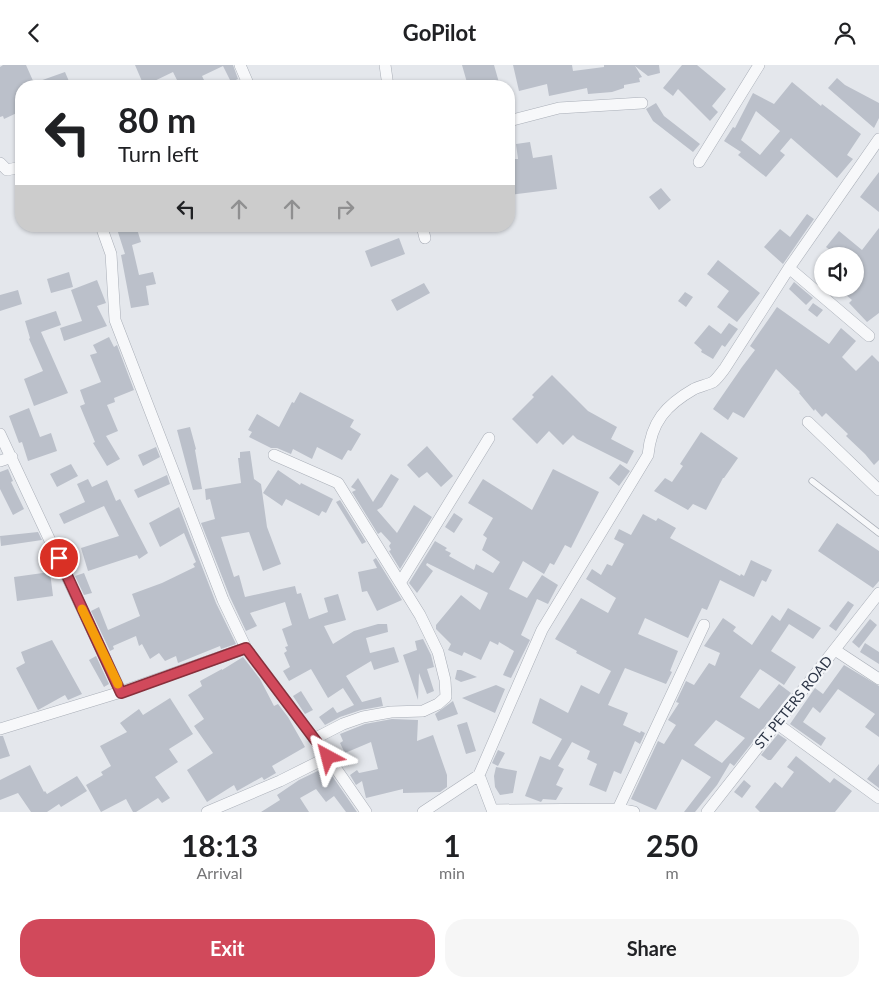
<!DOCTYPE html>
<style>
:root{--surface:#fff;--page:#f6f6f6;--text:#202124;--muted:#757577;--accent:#d1495b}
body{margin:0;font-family:Lato,sans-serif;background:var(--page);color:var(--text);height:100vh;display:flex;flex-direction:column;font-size:19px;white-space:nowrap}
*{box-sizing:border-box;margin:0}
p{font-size:16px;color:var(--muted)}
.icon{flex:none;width:28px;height:28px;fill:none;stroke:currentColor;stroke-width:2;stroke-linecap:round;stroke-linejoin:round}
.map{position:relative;height:747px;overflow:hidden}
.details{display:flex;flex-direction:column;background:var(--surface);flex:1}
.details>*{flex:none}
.hud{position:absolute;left:15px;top:15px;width:500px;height:152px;border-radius:20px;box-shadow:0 1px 4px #0004;background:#fff;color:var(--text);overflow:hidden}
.tools{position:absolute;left:814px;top:182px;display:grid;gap:10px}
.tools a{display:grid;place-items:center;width:50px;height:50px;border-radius:50%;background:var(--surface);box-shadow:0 1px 4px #0004;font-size:25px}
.pin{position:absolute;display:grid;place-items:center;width:42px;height:42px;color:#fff;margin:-21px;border:2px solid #fff;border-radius:50%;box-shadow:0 1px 5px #0007}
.me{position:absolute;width:55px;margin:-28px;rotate:322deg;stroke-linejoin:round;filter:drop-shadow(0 0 4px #0008)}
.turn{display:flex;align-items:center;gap:18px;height:105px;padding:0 20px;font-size:22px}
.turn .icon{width:65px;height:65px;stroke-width:2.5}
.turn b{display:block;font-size:35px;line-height:42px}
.lanes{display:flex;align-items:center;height:48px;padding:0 20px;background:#0003;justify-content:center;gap:25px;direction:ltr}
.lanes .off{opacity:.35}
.eta{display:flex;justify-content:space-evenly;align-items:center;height:85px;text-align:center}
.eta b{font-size:30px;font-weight:700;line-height:35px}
.button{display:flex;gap:10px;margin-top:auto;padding:10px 20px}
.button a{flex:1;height:58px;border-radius:20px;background:var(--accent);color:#fff;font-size:20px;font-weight:700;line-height:58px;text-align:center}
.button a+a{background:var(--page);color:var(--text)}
header{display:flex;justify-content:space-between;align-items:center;height:65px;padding:0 20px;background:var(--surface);font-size:22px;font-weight:700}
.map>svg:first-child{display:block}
</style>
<header><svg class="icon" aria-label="back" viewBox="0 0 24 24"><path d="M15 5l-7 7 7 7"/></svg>GoPilot<svg class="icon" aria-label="person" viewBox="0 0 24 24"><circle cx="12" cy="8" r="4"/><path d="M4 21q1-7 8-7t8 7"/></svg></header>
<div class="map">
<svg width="879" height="747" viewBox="0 0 879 747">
<rect width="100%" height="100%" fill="#e4e7ec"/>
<path fill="#bbc0ca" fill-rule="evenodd" d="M3 0H26L34 18 65 7 71 21H21V46L4 54 3 51 0 52V2Z
M135 0H233L238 14 231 17 223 1 202 11 207 21H180L173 7 144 21Z
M462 0H494L500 21H468Z
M513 0H572L573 6 604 2V0H659L660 8 648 11 635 1 642 12 639 13 640 17 624 20V23L612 27 588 29 587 23 549 31 547 19 519 26Z
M682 0H697L726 24 712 41 718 47 710 56 678 24 673 31 663 23Z
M837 13 845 20 879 38V53L874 63 828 23Z
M792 17 821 41 822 39 861 69 847 90 853 94 837 113 791 73 780 86 785 90 766 112 738 90 741 87 724 76 733 62 735 63 753 28 774 39ZM756 46 780 66 760 90 741 75Z
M656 38 664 51 700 79 693 87 653 56 646 44Z
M530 77 533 93 552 90 557 124 509 130V94H518L516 79Z
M879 107V147L860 132Z
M661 123 671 135 659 145 649 132Z
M807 149 814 154 783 199 764 182 780 164 790 172Z
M116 161H136L141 177 132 180 139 210 153 207 156 219 146 221 149 240 131 243 121 190 125 189Z
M879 163V248L867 257 849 238 852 235 839 224H855V191H824L830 185 826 182 839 166 862 185Z
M399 173 405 189 371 202 365 186Z
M718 195 760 228 737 257 717 242 729 226 707 209Z
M69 207 73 222 51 228 47 214Z
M97 215 106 238 97 241 107 261 64 276 60 263 82 256 71 225Z
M794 217 813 233 806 240 789 224Z
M424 218 430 228 397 246 391 235Z
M18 225 22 239 0 246V230Z
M685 227 693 232 686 242 678 236Z
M813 238 823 245 817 252 808 245Z
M777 242 829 279 841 263 856 276 842 292 856 306 872 290 879 297V395L874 400 865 389 846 371 848 369 826 348 822 352 815 344 814 346 799 328 800 327 776 304 744 353 733 347 728 355 713 344 742 302 755 285 750 281Z
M56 246 61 260 41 267 68 328 34 341 24 314 43 306 29 274 30 273 25 256Z
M729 258 738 264 725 282 722 280 713 294 701 287 702 285 694 278 709 260 721 269Z
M109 272 114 282 117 280 134 325 114 333 115 337 107 340 118 366 106 371 120 394 107 401 93 378 95 377 80 341 85 339 80 325 101 317 90 290 97 288 93 280Z
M552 310 588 346 617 362 611 374 634 386 627 399 577 374 573 370 563 380 549 366 537 379 512 354 534 332 532 330Z
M300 327 354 355 350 362 361 369 351 386 348 385 342 395 317 382 312 394 293 384 291 389 277 383H271L249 372 252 367 248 365 257 349 279 362 292 337 294 338Z
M29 343 40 372 51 368 57 386 28 396 22 377 19 378 9 351Z
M190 362 196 384 195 385 202 424 193 425 177 365Z
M701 367 738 393 724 413H723L706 445 693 439 688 445 654 426 665 413 672 417 683 401 680 399Z
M427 381 453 411 441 422 427 407 419 413 407 400Z
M156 382 160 392 143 401 138 390Z
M250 386 254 414 261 419 267 462 281 499 263 506 249 467 221 472 234 512 239 510 245 532 295 521 297 529 301 528 309 554 328 547 324 533 338 529 346 555 324 561 333 579 354 566 378 559H387L388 567 366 573 370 588 394 582 399 597 374 605 371 596 346 611 362 637 381 632 383 641 361 645 340 652 325 660 319 652 333 642 337 648 354 640 343 623 328 633 311 604 289 616 283 606 290 602 284 588 287 586 285 582 288 581 282 564 292 560 285 537 250 548 257 561 246 566 230 532 201 458 215 454 210 434 206 435 205 424 241 418 238 393H240V387Z
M71 399 78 411 57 422 50 409Z
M620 399 630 406 619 421 609 413Z
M8 404 13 416 11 417 24 444 13 450 0 424V407Z
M553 404 599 427 571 483 565 480 554 500 550 498 544 509 523 496 509 524 527 533 542 510 558 520 548 539 537 534 521 570 530 575 511 613 503 610 514 586 499 577 498 580 490 576 481 595 464 587 462 591 448 585 451 579 436 564V560L461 530 480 545 488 528 427 498 426 500 433 506 417 528 409 518 435 476 447 483 445 485 451 488 449 491 474 505 476 499 493 508 500 497 482 485 487 473 483 470 493 453 468 438 483 414 532 445Z
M278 405 300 420 301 418 333 434 326 448 322 446 319 451 286 434 282 441 263 428Z
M391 409 399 414 382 442 377 445 397 468 414 440 432 452 400 504 389 486 391 485 389 481 391 478 381 467 378 469 352 427 356 425 351 422 358 413 373 437Z
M167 410 170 419 138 433 134 425Z
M88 414 92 422 107 415 116 436 120 434 148 488 139 494 137 490 88 506 81 483 119 471 104 441 64 459 59 449 85 437 77 419Z
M340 435 366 477 362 479 336 437Z
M179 442 216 538 236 579 221 584 220 581 178 598 176 591 165 596 159 588 150 594 142 579 139 581 136 571 113 581 114 584 110 586 91 546 99 542 108 565 140 551 132 529 162 518 195 502 193 499 196 497 184 468 160 482 149 458Z
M454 448 463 454 454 468 445 462Z
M643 449 656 456 658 453 676 463 670 473 740 511 741 509 744 511 751 495 772 505 766 517 762 515 754 532 720 515 707 545 702 543 688 573 645 553 638 569 678 586 670 606 672 607 666 619 625 603 608 640 628 648 623 660 640 668 641 666 645 668 640 679 635 676 621 709 614 706 606 727 589 720 597 699 587 694 590 686 572 677 558 701 564 704 556 720 563 723 556 735 543 734 541 737 525 731 540 691 550 695 562 674 532 658 540 633 568 648 581 620 599 629 611 606 576 588 577 586 555 574 581 533 608 548 616 533 586 514 592 504 601 510 607 499 612 501 624 479 614 474 619 464 631 470Z
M837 458 879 486V516L873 523 818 486Z
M38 467 42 475 1 481 0 471Z
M376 493 402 535 377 546 367 526 362 527 358 507 377 503 373 495Z
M50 507 53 531 17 536 14 512Z
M84 508 92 528 84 530 75 511Z
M848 536 854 540 836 566 829 561Z
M788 543 821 563 813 574 789 559 771 586 796 602 784 620 760 604 740 632 759 644 779 619 791 628 734 701 730 698 717 720 695 747H684L711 712 682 694 656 745 631 734 658 676 664 679 676 660 668 655 679 638 676 637 686 616 694 620 709 598 715 601 720 588 704 581 723 553 736 562 733 566 752 580 772 550 780 556ZM716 655 745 673 722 698 694 680Z
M870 554 877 560 859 583 852 577Z
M423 574 431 590 434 602 427 604 434 626 427 629 419 608 418 635 403 590 417 585 415 576Z
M52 575 82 629 68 635 65 630 38 645 16 603 25 598 21 587Z
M865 578 879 587V599L860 587Z
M96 591 109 619 104 622 89 595Z
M243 592 260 614 274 641 278 639 288 652 305 682 272 701 276 708 264 715 262 712 237 726 234 720 207 737 187 705 213 688 194 661 204 654 188 630 202 621 200 616 222 604V605Z
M844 600 879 621V672L865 662 875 649 838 624 820 648 813 642 803 657 826 673 821 681 790 659 815 623 823 629Z
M457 605H461L477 612 461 617 455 614Z
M496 620 505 624 495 648 462 633Z
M301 626 313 645 305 649 293 631Z
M170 633 193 669 169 684 178 697 155 712 170 733 162 738 158 733 136 747H133L126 734 101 747 86 720 103 710 101 707 111 701 100 681 127 667 120 658 139 644 143 650Z
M453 636 458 649 438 656 435 649Z
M392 654 418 655 417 676 433 670 447 710V722L440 727 403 728V724L366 733 362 716 356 720 350 710 357 705 359 708 378 704 371 677 345 688 340 678 343 676 340 669 365 659Z
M467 657 476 686 466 689 457 660Z
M778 669 787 675 771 695H768L761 690Z
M0 671H3L10 691 0 694Z
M498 685 505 688 498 701 492 698Z
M796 691 830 718 834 713 852 726 835 747H760L755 742 775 717 782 723 794 707 787 702Z
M879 699V723L867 714Z
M30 700 44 727 45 726 47 729 77 711 87 726 61 742 59 739 47 747H31L18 728 0 735V715Z
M326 702 357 747H346L334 731 326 737 316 724 300 733 309 747H261L280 735 277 730 299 715Z
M496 702 517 706 513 728 500 730 495 722 494 711Z
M744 715 751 721 742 733 734 727Z"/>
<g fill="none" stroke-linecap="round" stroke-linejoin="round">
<g stroke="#a9aeb7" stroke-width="7">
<path id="service" d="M812 416 879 468"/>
</g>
<g stroke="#a9aeb7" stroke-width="12">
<path id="minor" d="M240 0 249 21
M385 0 388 21
M509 56 559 43 642 38
M699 97 759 0
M0 98 7 105 21 102
M101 161 111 189 115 255 223 535 246 583 328 692 366 747
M422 161 425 173
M789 203 869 271
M808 357 879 425
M0 369 121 627
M274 390 338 418 420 550 438 587 445 615 446 632 438 639 423 646 391 647 363 652 343 659 314 674
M0 396 12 392
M400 518 489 373
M835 585 879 614
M776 658 879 733
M0 664 121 627 246 583
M479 710 493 747
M618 744 704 560
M493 745 618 744 634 747
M207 747 280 716 328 692
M423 747 479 710 542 565 648 390C651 357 666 340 694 324 700 321 707 320 713 317 717 314 722 307 725 303L789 203 879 74
M707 747 879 528"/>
</g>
<use href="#service" stroke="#f7f8fa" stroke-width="5.5"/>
<use href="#minor" stroke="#f7f8fa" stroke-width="11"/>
</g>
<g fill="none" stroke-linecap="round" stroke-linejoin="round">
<g stroke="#882f3b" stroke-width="12">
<path id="route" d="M59 493 121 628 246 583 328 692"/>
</g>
<use href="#route" stroke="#d1495b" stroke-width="9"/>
<path stroke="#f59e0b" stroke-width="9" d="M82 544 118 619"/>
</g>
<g text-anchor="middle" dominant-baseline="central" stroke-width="4.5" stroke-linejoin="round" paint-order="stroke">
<g font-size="14" fill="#2b3445" stroke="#f4f6f9">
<text transform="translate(793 637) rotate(-51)">ST. PETERS ROAD</text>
</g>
</g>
</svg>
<div class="tools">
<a><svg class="icon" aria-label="sound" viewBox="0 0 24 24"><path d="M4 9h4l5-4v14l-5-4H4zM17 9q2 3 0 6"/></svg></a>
</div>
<div class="pin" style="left:59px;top:493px;background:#d93025"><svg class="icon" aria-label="arrive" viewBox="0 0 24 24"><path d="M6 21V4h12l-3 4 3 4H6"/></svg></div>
<svg class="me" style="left:328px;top:692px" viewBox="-20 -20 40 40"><path d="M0-17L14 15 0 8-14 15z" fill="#d1495b" stroke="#fff" stroke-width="4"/></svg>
<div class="hud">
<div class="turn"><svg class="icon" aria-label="left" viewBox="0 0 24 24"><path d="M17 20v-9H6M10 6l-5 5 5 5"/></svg><div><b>80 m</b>Turn left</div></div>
<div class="lanes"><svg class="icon" aria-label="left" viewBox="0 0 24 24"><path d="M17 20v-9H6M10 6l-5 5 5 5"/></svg><svg class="icon off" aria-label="ahead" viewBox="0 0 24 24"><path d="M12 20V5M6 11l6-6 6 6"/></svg><svg class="icon off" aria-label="ahead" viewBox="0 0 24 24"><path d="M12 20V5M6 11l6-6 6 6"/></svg><svg class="icon off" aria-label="right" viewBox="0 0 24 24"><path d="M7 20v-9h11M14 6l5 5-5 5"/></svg></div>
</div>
</div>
<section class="details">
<div class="eta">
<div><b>18:13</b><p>Arrival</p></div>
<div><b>1</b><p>min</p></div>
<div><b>250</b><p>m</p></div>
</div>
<div class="button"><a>Exit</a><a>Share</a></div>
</section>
